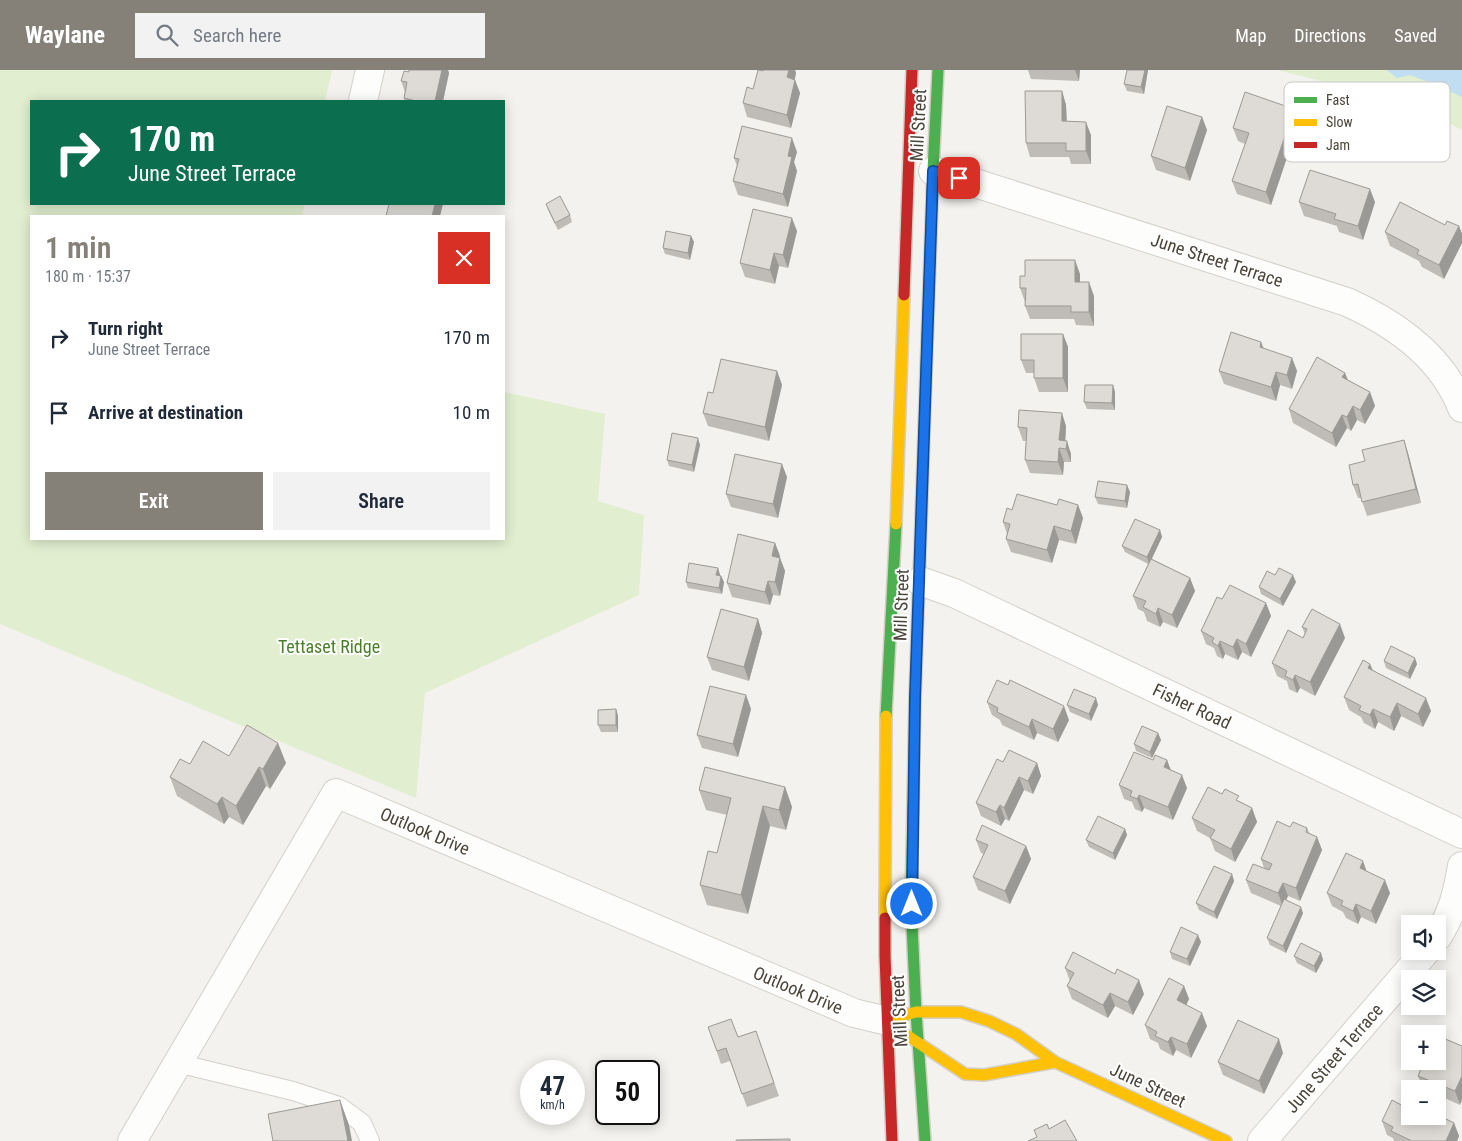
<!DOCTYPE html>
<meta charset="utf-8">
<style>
:root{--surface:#fff;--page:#f2f2f3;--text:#1f2937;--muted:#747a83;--accent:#868178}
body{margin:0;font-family:"Roboto Condensed",sans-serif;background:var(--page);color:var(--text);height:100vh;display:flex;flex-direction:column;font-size:19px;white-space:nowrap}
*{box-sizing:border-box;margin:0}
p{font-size:16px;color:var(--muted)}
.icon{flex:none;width:28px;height:28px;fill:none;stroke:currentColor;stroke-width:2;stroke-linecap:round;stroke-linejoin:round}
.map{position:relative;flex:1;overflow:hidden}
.details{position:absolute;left:30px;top:145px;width:475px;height:325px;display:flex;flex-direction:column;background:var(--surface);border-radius:0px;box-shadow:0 2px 12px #0003}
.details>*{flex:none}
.top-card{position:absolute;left:30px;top:30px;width:475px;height:105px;border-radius:0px;box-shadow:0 2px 12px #0003;background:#0b6e4f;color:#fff;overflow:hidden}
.fabs{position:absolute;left:1401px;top:845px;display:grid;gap:10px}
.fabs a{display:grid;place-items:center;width:45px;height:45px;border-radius:0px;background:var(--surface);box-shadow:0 2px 12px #0003;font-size:25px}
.speed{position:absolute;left:520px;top:990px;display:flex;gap:10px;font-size:25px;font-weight:700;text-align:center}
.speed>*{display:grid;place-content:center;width:65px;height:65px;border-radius:50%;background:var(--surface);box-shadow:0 2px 12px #0003;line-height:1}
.speed small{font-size:12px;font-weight:400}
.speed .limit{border:2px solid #111;border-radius:8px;background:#fff;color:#111}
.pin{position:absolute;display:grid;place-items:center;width:42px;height:42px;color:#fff;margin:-21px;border-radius:10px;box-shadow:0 2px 8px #0006}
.me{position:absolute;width:55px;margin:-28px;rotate:0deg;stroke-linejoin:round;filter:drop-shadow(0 0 4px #0008)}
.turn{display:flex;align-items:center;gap:18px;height:105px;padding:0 15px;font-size:22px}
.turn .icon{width:65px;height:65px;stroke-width:2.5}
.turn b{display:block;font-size:35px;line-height:42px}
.round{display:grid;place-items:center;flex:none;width:52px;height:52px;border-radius:0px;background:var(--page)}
.head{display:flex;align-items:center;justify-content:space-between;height:85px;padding:0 15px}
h1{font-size:30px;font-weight:600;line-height:38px;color:var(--accent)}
.primary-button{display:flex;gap:10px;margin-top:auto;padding:10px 15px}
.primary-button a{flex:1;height:58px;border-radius:0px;background:var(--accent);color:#fff;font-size:20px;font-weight:600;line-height:58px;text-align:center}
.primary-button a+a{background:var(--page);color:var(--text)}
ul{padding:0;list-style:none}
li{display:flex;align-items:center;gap:15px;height:75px;padding:0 15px}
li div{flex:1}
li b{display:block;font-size:19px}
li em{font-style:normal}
header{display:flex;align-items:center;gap:30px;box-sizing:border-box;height:70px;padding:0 25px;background:var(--accent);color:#fff}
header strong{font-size:24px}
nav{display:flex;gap:28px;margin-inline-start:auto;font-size:18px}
.search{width:350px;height:45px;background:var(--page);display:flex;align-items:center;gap:12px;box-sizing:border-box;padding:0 18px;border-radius:0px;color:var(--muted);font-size:19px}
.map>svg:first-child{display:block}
</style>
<header>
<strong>Waylane</strong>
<div class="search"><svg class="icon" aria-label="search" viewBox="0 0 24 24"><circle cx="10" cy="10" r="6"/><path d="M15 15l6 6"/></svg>Search here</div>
<nav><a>Map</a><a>Directions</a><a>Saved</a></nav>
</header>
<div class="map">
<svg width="1462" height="1071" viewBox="0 0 1462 1071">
<rect width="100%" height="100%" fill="#f4f2ee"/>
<path fill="#e1eecf" d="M0 0H332L325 31H31V134H305L302 146H31V469H504V322L605 344 598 431 644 445 639 525 425 623 416 728 235 653 0 554Z
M1277 0H1462V60L1413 34Z"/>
<path fill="#c0ddf1" d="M1387 0H1462V27L1439 16 1410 5 1397 8Z"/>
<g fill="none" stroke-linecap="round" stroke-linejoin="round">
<g stroke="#d2d0cb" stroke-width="20">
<path id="lane" d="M177 993 293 1021 339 1036 362 1053 370 1071"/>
</g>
<g stroke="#d2d0cb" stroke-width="30">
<path id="street" d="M363 31 370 0
M933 101 972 112 1347 232C1396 254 1442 286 1462 338
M920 511 954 523 1462 764
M1438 866C1453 841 1457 825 1462 796
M132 1071 336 723 854 943 887 951
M1262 1071 1426 881"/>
</g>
<g stroke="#d3cfc5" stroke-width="14">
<path id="fast" d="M926 303 933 101 938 0
M886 646 896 454
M913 734 911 834 916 942 925 1071"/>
</g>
<g stroke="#d3cfc5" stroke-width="14">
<path id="slow" d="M896 454 904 225
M913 734 915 628 926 303
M885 848 886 646
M898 947 916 942H961L989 951 1016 964 1055 992 1226 1071
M908 966 965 1004 984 1005 1055 992"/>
</g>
<g stroke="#d3cfc5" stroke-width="14">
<path id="jam" d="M904 225 912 0
M885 848V886L892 1071"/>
</g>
<use href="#lane" stroke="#fdfdfc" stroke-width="18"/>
<use href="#street" stroke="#fdfdfc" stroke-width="28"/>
<use href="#fast" stroke="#4caf50" stroke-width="11"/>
<use href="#slow" stroke="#ffc107" stroke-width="11"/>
<use href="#jam" stroke="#c62828" stroke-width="11"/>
</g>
<path fill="#bfbcb8" d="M409 0H448L449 3 443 31H405L404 28 405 22 401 11 409 2Z
M763 0H795L796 3 795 9V10L800 23 791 58 747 47 743 33 753 19Z
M1028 0H1080L1079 11 1031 9Z
M1148 0 1144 24 1127 21 1124 14Z
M1062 21 1066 35 1067 51 1091 65V94H1071L1069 87H1030L1026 73Z
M1202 47 1207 60 1190 111 1156 100 1151 86Z
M1299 52 1271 135 1237 124 1232 111 1245 74 1238 71 1233 58Z
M797 82 794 92 797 101 788 137 738 125 733 111 737 96 734 88Z
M1299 132H1375L1363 170 1339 162 1337 156 1304 146Z
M546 134 570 145 572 152 558 160 548 140Z
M1445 155 1459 156 1462 164V173L1444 209 1422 197 1419 191 1390 176 1385 162Z
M797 161 788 198 779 196 775 214 745 207 740 193Z
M691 166 694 172 690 190 665 184 663 178Z
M1080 204V212L1094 226V256L1076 255 1074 249H1030L1025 236V232L1020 218Z
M1063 264 1068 277V322H1039L1034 308V303H1026L1021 290Z
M1261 272 1264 279 1292 288 1297 301 1292 319 1280 315 1276 331 1224 314 1219 301Z
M777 301 782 315 769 371 708 356 703 343 713 323Z
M1345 303 1348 310 1370 322 1375 336 1365 354 1357 350 1351 361 1347 358 1336 377 1293 353 1289 339Z
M1113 315 1115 322V340L1087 339 1084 332Z
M1066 356 1065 370 1071 384V392H1064L1063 405 1030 403 1025 390 1026 371H1023L1018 357Z
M1404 370 1408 383 1421 433 1367 446 1361 428H1358L1353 415Z
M700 375 694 402 669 396 667 390Z
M787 407 778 448 731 437 726 424Z
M1130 422 1127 438 1098 434 1095 427Z
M1057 435H1078L1083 448 1076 474 1059 470 1052 493 1011 482 1006 469 1007 464 1003 452 1012 440Z
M1160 460 1162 467 1152 489 1190 508 1195 521 1177 558 1163 552 1160 557 1147 551 1144 542 1138 539 1133 526 1148 494 1125 482 1122 476Z
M775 473 780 486V488L785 501 780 526 773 525 770 535 732 527 727 513Z
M718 498 720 505 721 506 724 512 722 524 688 518 686 512Z
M1275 505 1296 512 1283 536 1261 524 1259 517Z
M1222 529 1266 533 1271 546 1251 587 1242 582 1238 590 1225 584 1223 589 1217 586 1214 578 1206 574 1201 561Z
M758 549 762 563 749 611 712 600 707 587Z
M1302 557 1345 568 1315 626 1300 618 1297 623 1289 619 1287 611 1277 606 1272 593 1303 568 1305 564Z
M1384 591 1417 594 1410 609 1386 598Z
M1370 594 1373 600 1431 641 1423 657 1401 646 1394 661 1378 652 1375 659 1364 653 1361 647 1349 640 1344 627Z
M746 625 751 639 738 687 702 678 697 665Z
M987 632 1069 650 1058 672 1037 663 1034 670 1002 655 1000 650 992 645Z
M1067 635H1098L1091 651 1070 642Z
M616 639 618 646V662H601L598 655Z
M1158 663 1161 670 1152 688 1136 681 1134 674Z
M229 686 286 693 270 719 266 716 243 755 229 747 224 754 177 726 170 707 190 694Z
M1153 690H1167L1170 700 1187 718 1173 750 1144 738 1142 742 1135 739 1132 732 1124 729 1119 715Z
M1003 692 1037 693 1041 706 1033 724 1024 720 1009 751 1005 749 1001 756 981 746 976 733Z
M785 717 792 737 786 760 770 756 748 844 707 835 700 815 717 783 727 745 706 740 699 720Z
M1222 724 1241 732 1252 738 1257 752 1235 792 1215 781 1210 768 1197 761 1192 748Z
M1290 757 1307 758 1310 764 1317 767 1322 780 1300 831 1288 826 1286 830 1303 843 1286 883 1270 875 1267 868 1281 836 1251 823 1246 810 1264 798 1261 789Z
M1125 759 1127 765 1115 790 1089 777 1086 770Z
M976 770 1026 776 1031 789 1010 834 978 820 973 807 984 784 981 783Z
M1367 801 1390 823 1376 854 1361 847 1358 854 1346 848 1343 842 1332 836 1327 823Z
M1232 804 1234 811 1217 849 1199 840 1196 833Z
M1201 872 1190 896 1172 889 1170 882Z
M1321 883 1323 890 1316 903 1297 893 1294 886Z
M1065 898 1144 924 1133 945 1115 936 1108 948 1072 929 1067 916 1070 911Z
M1184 916 1189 929 1186 935 1207 956 1191 988 1176 980 1173 986 1160 979 1158 973 1150 969 1145 955Z
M708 957 738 967 756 961 779 1026 747 1037 730 991 721 994Z
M1438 966 1460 1035 1438 1025V1019H1423L1418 1006 1421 998 1419 991H1438Z
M1283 983 1264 1024 1223 1005 1218 992Z
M1403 1036 1454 1053 1459 1066 1457 1071H1394L1393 1068 1387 1065 1382 1051Z"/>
<path fill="#9b9996" d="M442 0H448L449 3 443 31H435Z
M789 0H795L796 3 792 21 787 7Z
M1075 0H1080L1079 11Z
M1145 0H1148L1144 24 1141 17Z
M795 10 800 23 791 58 787 45Z
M1062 21 1066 35 1067 65 1062 51Z
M1294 39 1299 52 1271 135 1266 122Z
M1202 47 1207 60 1190 111 1185 98Z
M1086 52 1091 65V94L1086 81Z
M792 68 797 82 794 92 797 101 788 137 783 124 788 86Z
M1370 119 1375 132 1363 170 1358 156Z
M435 134H443L440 146H432Z
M792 148 797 161 788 198 783 185Z
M1459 156 1462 164V173L1444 209 1439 195Z
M691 166 694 172 690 190 688 183Z
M774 183 779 196 775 214 770 200Z
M1075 190 1080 204V226L1075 212Z
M1089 212 1094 226V256L1089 242Z
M1063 264 1068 277V322L1063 308Z
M1261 272 1266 285 1260 277Z
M1292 288 1297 301 1292 319 1287 305Z
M777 301 782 315 769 371 765 357Z
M1276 302 1280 315 1276 331 1271 317Z
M1345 303 1350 316 1342 307Z
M1113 315 1115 322V340L1112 333Z
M1370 322 1375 336 1365 354 1360 340Z
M1353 336 1357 350 1351 361 1347 347Z
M1062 343 1066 356 1065 379 1059 370Z
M1342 345 1347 358 1336 377 1332 363Z
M698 368 700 375 694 402 692 395Z
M1404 370 1408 383 1421 433 1416 419Z
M1067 371 1071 384V392L1066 379Z
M1059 378 1064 392 1063 405 1058 392Z
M782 394 787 407 778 448 773 434Z
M1127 415 1130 422 1127 438 1125 431Z
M1078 435 1083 448 1076 474 1071 461Z
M1054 456 1059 470 1052 493 1047 480Z
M1160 460 1162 467 1149 494 1147 487Z
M775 473 780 486 777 499 772 486Z
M780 488 785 501 780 526 775 512Z
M718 498 720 505 719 512 716 505Z
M1293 505 1296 512 1283 536 1280 529Z
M721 506 724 512 722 524 719 518Z
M1190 508 1195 521 1177 558 1172 545Z
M768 511 773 525 770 535 765 522Z
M1266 533 1271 546 1251 587 1246 574Z
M1158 538 1163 552 1160 557 1156 544Z
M758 549 762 563 749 611 744 597Z
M1340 554 1345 568 1315 626 1310 612Z
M1237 569 1242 582 1238 590 1233 577Z
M1220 571 1225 584 1223 589 1218 576Z
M1415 588 1417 594 1410 609 1408 603Z
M1370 594 1375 607 1368 598Z
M1295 605 1300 618 1297 623 1293 610Z
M746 625 751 639 738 687 733 674Z
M1096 628 1098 635 1091 651 1089 644Z
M1426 628 1431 641 1423 657 1418 644Z
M1397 633 1401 646 1394 661 1390 647Z
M1064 636 1069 650 1058 672 1053 659Z
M616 639 618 646V662L616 655Z
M1373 639 1378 652 1375 659 1370 645Z
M1032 649 1037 663 1034 670 1029 657Z
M1158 663 1161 670 1152 688 1150 682Z
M278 673 286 693 270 719 263 699Z
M1167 690 1172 703 1164 697Z
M1037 693 1041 706 1033 724 1028 711Z
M259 697 266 716 243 755 236 736Z
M1182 705 1187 718 1173 750 1168 737Z
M1019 707 1024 720 1009 751 1004 738Z
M785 717 792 737 786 760 779 740Z
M1139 725 1144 738 1142 742 1137 729Z
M222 727 229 747 224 754 217 734Z
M1000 735 1005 749 1001 756 996 742Z
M763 736 770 756 748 844 741 825Z
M1252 738 1257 752 1235 792 1231 779Z
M1125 759 1127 765 1115 790 1113 783Z
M1317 767 1322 780 1300 831 1296 818Z
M1026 776 1031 789 1010 834 1005 821Z
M1363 791 1368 805 1360 798Z
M1232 804 1234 811 1217 849 1214 842Z
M1385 810 1390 823 1376 854 1371 841Z
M1283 813 1288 826 1283 837 1278 823Z
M1356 834 1361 847 1358 854 1353 841Z
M1301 837 1303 843 1286 883 1283 876Z
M1198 865 1201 872 1190 896 1187 889Z
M1321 883 1323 890 1316 903 1314 896Z
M1139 910 1144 924 1133 945 1128 932Z
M1184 916 1189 929 1182 944 1177 930Z
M1110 923 1115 936 1108 948 1103 935Z
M1202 943 1207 956 1191 988 1187 974Z
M1171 967 1176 980 1173 986 1168 972Z
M1279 969 1283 983 1264 1024 1259 1011Z
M1462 1006V1030L1460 1035 1455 1021Z
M340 1030 349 1055 352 1071H348Z
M1454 1053 1459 1066 1457 1071H1446Z"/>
<path fill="#dedbd6" stroke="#9b9996" d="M409 0H442L435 31H416L404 28 407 12 401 11 404 1 409 2Z
M758 0 763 1V0H789L787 7 795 10 787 45 743 33 747 17 753 19Z
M1127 0H1145L1141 17 1124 14Z
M1025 21H1062V51L1086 52V81H1066V73H1026Z
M1245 22 1294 39 1266 122 1232 111 1249 63 1233 58Z
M1167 36 1202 47 1185 98 1151 86Z
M742 56 792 68 788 86 792 87 783 124 733 111 739 89 734 88Z
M1310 100 1370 119 1358 156 1334 149 1336 144 1299 132Z
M560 126 570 145 555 153 546 134Z
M1400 132 1445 155 1447 151 1459 156 1439 195 1417 184 1419 180 1385 162Z
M389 134H435L432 146H386Z
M753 139 792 148 783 185 774 183 770 200 740 193Z
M666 161 691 166 688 183 663 178Z
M1025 190H1075V212H1089V242H1071V236H1025L1026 218H1020V206H1025Z
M1231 262 1261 272 1260 277 1292 288 1287 305 1276 302 1271 317 1219 301Z
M1021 264H1063V308H1034V290H1021Z
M1317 287 1345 303 1342 307 1370 322 1360 340 1353 336 1347 347 1342 345 1332 363 1289 339Z
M721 289 777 301 765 357 703 343 708 322 713 323Z
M1085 315H1113L1112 333 1084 332Z
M1019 340 1062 343 1059 370 1067 371 1066 379 1059 378 1058 392 1025 390 1027 358 1018 357Z
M672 363 698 368 692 395 667 390Z
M1404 370 1416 419 1362 432 1358 414 1353 415 1349 395 1365 391 1362 380Z
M735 384 782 394 773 434 726 424Z
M1098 411 1127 415 1125 431 1095 427Z
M1017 424 1057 435 1059 429 1078 435 1071 461 1054 456 1047 480 1006 469 1010 454 1003 452 1007 438 1012 440Z
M1135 449 1160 460 1147 487 1122 476Z
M738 464 775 473 772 486 780 488 775 512 768 511 765 522 727 513Z
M1151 489 1190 508 1172 545 1158 538 1156 544 1143 537 1146 531 1133 526Z
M689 493 718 498 716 505 721 506 719 518 686 512Z
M1279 498 1293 505 1280 529 1259 517 1267 501 1275 505Z
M1230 515 1266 533 1246 574 1237 569 1233 577 1220 571 1218 576 1212 572 1214 568 1201 561 1217 527 1222 529Z
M721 539 758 549 744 597 707 587Z
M1312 539 1340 554 1310 612 1295 605 1293 610 1285 606 1287 601 1272 593 1288 560 1303 568 1307 559 1302 557Z
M1391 576 1415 588 1408 603 1384 591Z
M1363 590 1370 594 1368 598 1426 628 1418 644 1397 633 1390 647 1373 639 1370 645 1359 640 1361 636 1344 627Z
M997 610 1008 615 1010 610 1064 636 1053 659 1032 649 1029 657 997 642 998 638 987 632Z
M710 616 746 625 733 674 697 665Z
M1074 619 1096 628 1089 644 1067 635Z
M616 639V655H598V640Z
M247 655 278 673 263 699 259 697 236 736 222 727 217 734 170 707 180 689 190 694 203 671 229 686Z
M1142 656 1158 663 1150 682 1134 674Z
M1009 680 1037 693 1028 711 1019 707 1004 738 1000 735 996 742 976 733 997 689 1003 692Z
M1134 682 1153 690 1155 685 1167 690 1164 697 1182 705 1168 737 1139 725 1137 729 1130 726 1132 721 1119 715Z
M705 697 785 717 779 740 763 736 741 825 700 815 708 781 717 783 731 728 699 720Z
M1208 717 1222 724 1225 719 1239 726 1236 730 1252 738 1231 779 1210 768 1215 760 1192 748Z
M1098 746 1125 759 1113 783 1086 770Z
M1277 751 1290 757 1293 752 1307 758 1306 762 1317 767 1296 818 1283 813 1278 823 1246 810 1253 794 1269 800 1272 794 1261 789Z
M982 755 1026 776 1005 821 973 807 988 775 976 770Z
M1346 783 1363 791 1360 798 1385 810 1371 841 1356 834 1353 841 1341 835 1343 831 1327 823Z
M1214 796 1232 804 1214 842 1196 833Z
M1284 829 1301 837 1283 876 1267 868Z
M1181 857 1198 865 1187 889 1170 882Z
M1301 873 1321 883 1314 896 1294 886Z
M1073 882 1115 904 1117 899 1139 910 1128 932 1110 923 1103 935 1067 916 1074 903 1065 898Z
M1169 908 1184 916 1177 930 1202 943 1187 974 1171 967 1168 972 1155 966 1157 962 1145 955Z
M731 949 738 967 756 961 774 1013 742 1024 726 978 717 981 708 957Z
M1238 950 1279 969 1259 1011 1218 992Z
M1438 966 1462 976V1006L1455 1021 1418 1006 1424 992 1422 991H1438Z
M340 1030 348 1071H273L268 1044Z
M1392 1030 1403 1036 1405 1030 1410 1032V1046H1438V1045L1454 1053 1446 1071H1412L1391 1061 1393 1057 1382 1051Z
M1065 1050 1077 1071H1028L1037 1067 1034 1060 1047 1054 1049 1059Z
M790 1069V1071H736V1070Z"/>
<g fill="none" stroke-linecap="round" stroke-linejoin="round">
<g stroke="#114b97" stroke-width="12">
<path id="route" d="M912 834 915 628 933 101 959 108"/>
</g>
<use href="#route" stroke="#1a73e8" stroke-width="9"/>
</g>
<g text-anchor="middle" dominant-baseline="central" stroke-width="4" stroke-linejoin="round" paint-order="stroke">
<g font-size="18" fill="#4b4439" stroke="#fff">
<text transform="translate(918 55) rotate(-87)">Mill Street</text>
<text transform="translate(1217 190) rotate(18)">June Street Terrace</text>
<text transform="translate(901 535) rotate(-88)">Mill Street</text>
<text transform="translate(1192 636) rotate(25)">Fisher Road</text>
<text transform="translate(425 761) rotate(23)">Outlook Drive</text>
<text transform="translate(798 920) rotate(23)">Outlook Drive</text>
<text transform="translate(899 941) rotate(-93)">Mill Street</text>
<text transform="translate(1334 988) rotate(-49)">June Street Terrace</text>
<text transform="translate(1148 1015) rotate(25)">June Street</text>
</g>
<g font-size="18" fill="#4a7f2a" stroke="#fff">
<text x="329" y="576">Tettaset Ridge</text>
</g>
</g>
<rect x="1284" y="12" width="166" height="80" rx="8" fill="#fff" stroke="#c9c7c4" stroke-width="1"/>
<rect x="1294" y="27" width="23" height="6" fill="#4caf50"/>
<rect x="1294" y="49" width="23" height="7" fill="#ffc107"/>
<rect x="1294" y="72" width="23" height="6" fill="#c62828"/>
<g font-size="14" fill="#4b4439">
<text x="1326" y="35">Fast</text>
<text x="1326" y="57">Slow</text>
<text x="1326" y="80">Jam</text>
</g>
</svg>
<div class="fabs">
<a><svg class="icon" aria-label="sound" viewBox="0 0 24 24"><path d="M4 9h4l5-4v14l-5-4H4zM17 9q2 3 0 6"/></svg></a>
<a><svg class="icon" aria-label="layers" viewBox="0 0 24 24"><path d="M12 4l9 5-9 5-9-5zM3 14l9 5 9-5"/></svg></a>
<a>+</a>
<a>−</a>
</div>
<div class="speed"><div>47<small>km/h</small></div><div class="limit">50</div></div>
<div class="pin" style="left:959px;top:108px;background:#d93025"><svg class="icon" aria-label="arrive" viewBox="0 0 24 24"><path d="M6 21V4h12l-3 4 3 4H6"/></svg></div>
<svg class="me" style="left:912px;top:834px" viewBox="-20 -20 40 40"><circle r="17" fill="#1a73e8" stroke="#fff" stroke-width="3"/><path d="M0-11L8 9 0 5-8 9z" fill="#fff"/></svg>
<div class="top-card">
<div class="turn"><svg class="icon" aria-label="right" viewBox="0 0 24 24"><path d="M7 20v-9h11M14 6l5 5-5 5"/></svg><div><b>170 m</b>June Street Terrace</div></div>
</div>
<section class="details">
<div class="head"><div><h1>1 min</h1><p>180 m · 15:37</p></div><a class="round" style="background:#d93025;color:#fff"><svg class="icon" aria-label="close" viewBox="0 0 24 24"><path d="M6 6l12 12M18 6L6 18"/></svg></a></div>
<ul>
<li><svg class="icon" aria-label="right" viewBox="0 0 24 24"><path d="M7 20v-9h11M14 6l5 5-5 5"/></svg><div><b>Turn right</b><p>June Street Terrace</p></div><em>170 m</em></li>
<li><svg class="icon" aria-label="arrive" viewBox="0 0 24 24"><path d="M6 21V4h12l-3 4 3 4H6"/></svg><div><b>Arrive at destination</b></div><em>10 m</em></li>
</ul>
<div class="primary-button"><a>Exit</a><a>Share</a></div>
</section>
</div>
